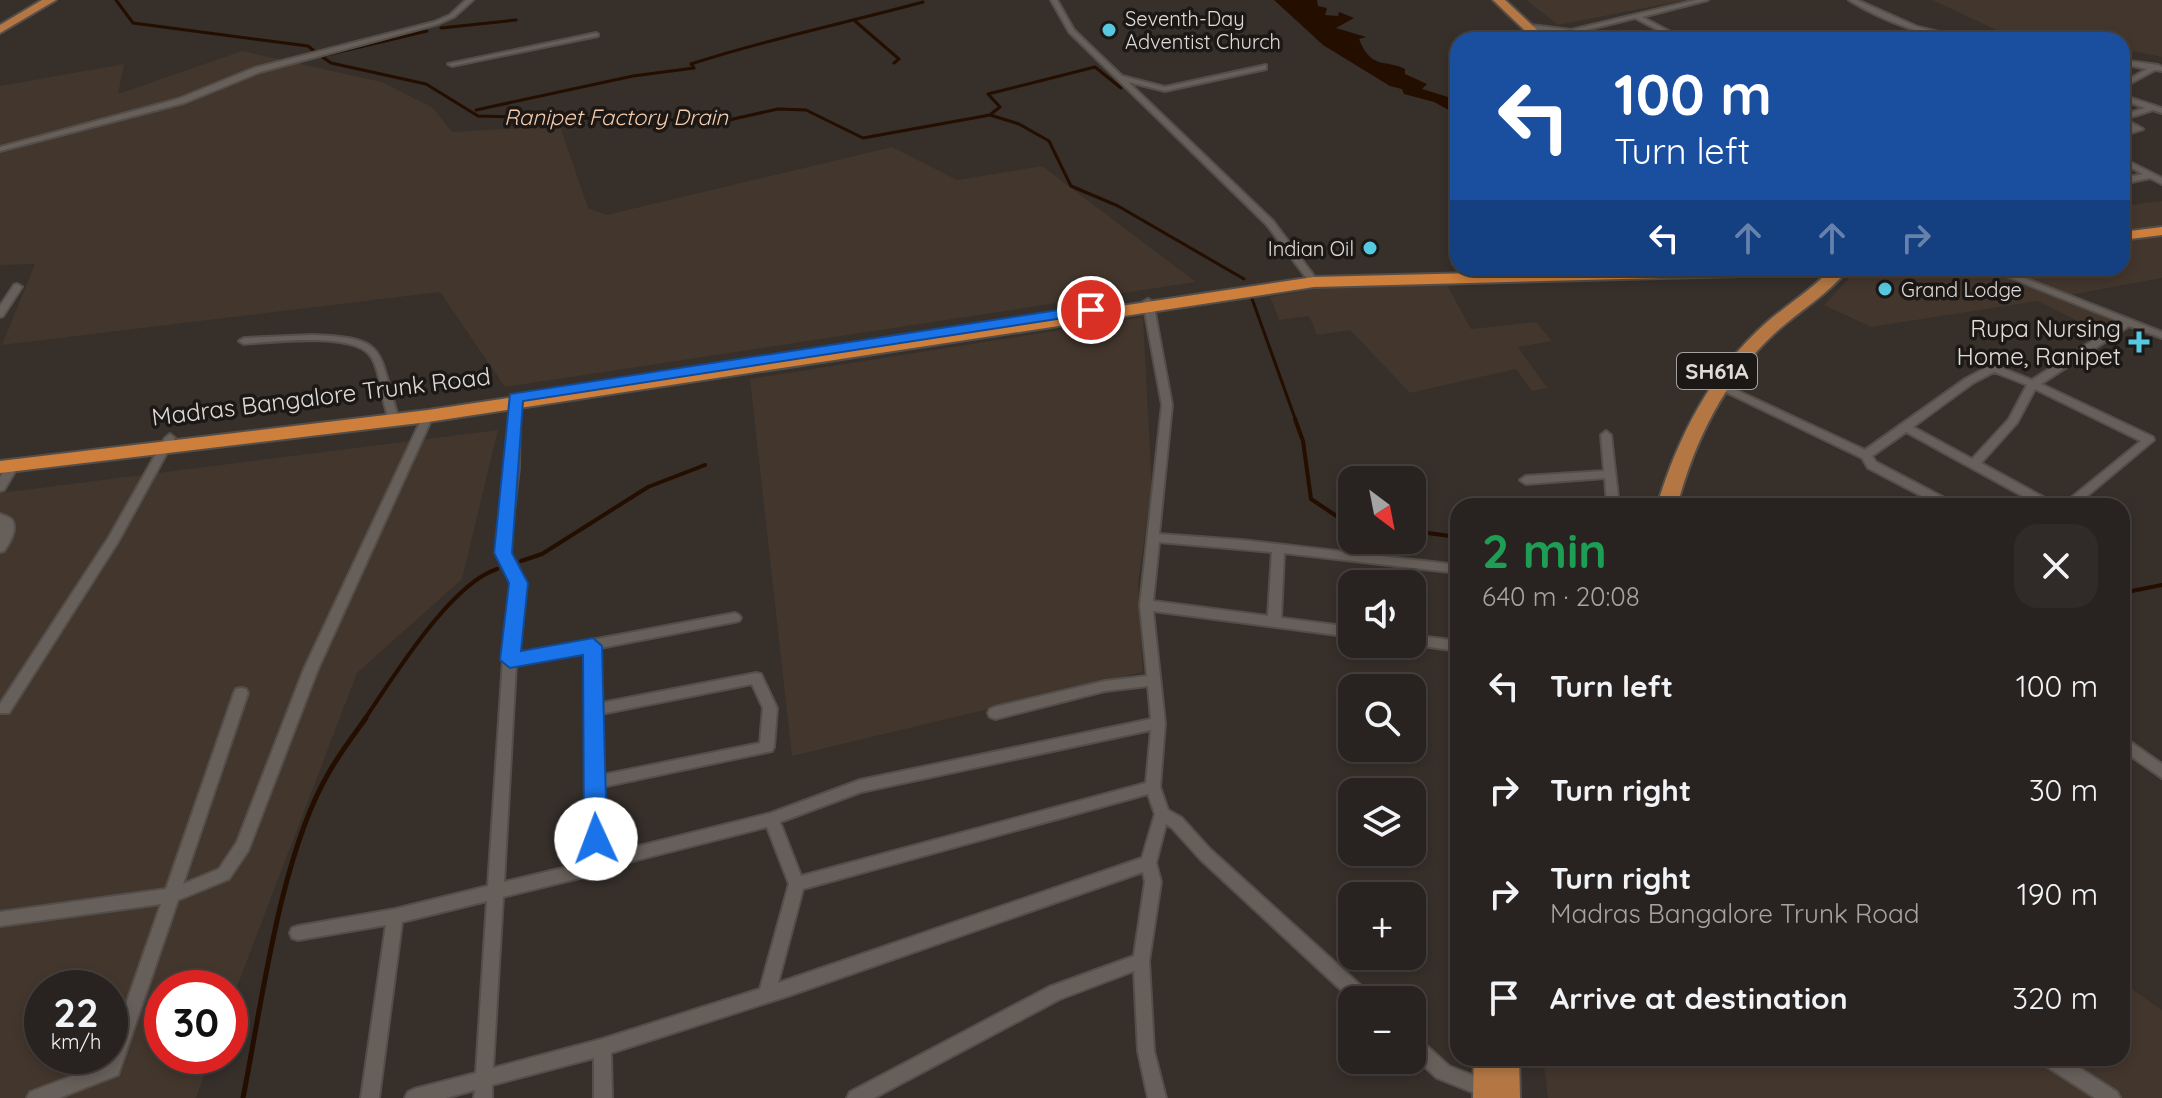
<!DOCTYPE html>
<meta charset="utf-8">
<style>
:root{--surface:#282320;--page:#302b29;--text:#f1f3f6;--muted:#a5a4a5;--line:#44403e}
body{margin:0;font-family:Quicksand,sans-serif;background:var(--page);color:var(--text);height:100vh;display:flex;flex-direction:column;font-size:30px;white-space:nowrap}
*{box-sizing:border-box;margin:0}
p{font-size:26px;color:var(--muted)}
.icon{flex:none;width:44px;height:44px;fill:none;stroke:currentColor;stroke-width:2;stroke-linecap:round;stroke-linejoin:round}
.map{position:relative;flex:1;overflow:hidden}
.details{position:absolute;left:1450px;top:498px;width:680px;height:568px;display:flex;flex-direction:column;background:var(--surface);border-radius:24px;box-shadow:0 4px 12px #0003,0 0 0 2px var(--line)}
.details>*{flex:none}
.top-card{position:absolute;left:1450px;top:32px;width:680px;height:244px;border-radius:24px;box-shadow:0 4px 12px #0003,0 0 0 2px var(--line);background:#1a4fa0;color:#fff;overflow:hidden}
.needle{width:52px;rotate:148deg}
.tools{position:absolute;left:1338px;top:466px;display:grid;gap:16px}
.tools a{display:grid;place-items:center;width:88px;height:88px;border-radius:16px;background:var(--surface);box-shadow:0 4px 12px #0003,0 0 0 2px var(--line);font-size:40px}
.speed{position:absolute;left:24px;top:970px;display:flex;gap:16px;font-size:40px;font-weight:700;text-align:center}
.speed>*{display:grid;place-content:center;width:104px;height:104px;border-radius:50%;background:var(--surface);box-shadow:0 4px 12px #0003,0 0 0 2px var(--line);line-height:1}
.speed small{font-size:20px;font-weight:400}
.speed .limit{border:12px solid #d22;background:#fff;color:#111}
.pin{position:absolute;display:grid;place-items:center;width:68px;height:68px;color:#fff;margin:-34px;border:4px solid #fff;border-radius:50%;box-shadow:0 2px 8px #0007}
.me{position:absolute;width:88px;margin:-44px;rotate:358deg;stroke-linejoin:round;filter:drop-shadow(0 0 6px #0008)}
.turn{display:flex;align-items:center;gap:28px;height:168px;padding:0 32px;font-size:36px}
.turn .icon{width:104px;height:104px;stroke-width:2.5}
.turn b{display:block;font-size:56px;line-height:68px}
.lanes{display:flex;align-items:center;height:76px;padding:0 32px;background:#0003;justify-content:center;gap:40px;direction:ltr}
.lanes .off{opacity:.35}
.round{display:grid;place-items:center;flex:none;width:84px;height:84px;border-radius:24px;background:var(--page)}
.head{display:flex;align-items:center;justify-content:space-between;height:136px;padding:0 32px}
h1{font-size:48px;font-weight:700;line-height:60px;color:#1e9e55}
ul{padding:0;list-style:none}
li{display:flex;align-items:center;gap:24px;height:104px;padding:0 32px}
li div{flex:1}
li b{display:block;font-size:30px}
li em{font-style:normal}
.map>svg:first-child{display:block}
</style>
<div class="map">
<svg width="2162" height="1098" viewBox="0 0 2162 1098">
<rect width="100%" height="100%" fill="#362f2a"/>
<path fill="#43362d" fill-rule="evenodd" d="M1526 0H1686L1558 25Z
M1932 0H2162V57L2133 51 2132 59 2122 58V40H2018Z
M242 51 382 82 433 108 452 132 560 126 588 208 606 215 892 147 957 180 1042 166 1196 282 505 387 440 292 2 345 35 264 0 265V86L124 64 118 94Z
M2162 201V278L2059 297 2117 323 2102 333 2037 301 1871 327 1824 305 1851 276 1943 268H2122V206Z
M1447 285 1471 329 1536 322 1552 341 1518 347 1547 388 1532 391 1516 369 1410 393 1350 330 1317 335 1309 316 1279 320 1270 297 1332 286Z
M1143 317 1152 490 1138 582 1143 672 792 756 750 379Z
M498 430 462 579 357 673 230 1005V988H162V1056H211L196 1098H0V493ZM42 988H110V1056H42Z
M2122 982 2162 1010V1098H1548L1543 1058H2122Z"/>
<path fill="#240e00" d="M1274 0H1317L1318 6 1327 8 1325 15 1338 16 1339 12 1354 18 1336 28 1366 37 1359 39C1371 70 1385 59 1405 69V74L1427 84 1422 89 1458 100V115L1434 102 1404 94 1402 89 1390 86 1323 45Z"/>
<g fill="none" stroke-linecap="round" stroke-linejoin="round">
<path stroke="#240e00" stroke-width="3" d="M116 0 133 23 308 46 314 51
M855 21 899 59 894 63
M441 28 516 20
M320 55 331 63 426 84 478 116 724 121 778 109 806 110 863 138 990 115 1019 124 1049 141 1071 186 1118 206 1244 279
M322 56 427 31
M476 110 633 76 694 68 691 64C767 39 846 23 923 2
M991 114 1000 107 988 94 1095 67 1121 88
M1251 296 1296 421"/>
<path stroke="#240e00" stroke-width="4" d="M1295 419 1303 441 1311 499 1344 521 1352 522
M1412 531 1458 537
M521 561 542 554 648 487 705 465
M2122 593 2162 585
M364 720C393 678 449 585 497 569"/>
<path stroke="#240e00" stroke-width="5" d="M243 1098C262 1002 280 857 328 774 339 754 353 736 366 718"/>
<g stroke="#544e4a" stroke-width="4">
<path id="minor" d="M466 0H473L454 17 438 24 260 72 184 103 0 151V147L178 99 254 68 434 22 450 15Z
M1051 0H1057L1074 30 1122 76 1165 87 1266 65V69L1165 91 1128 82 1273 221 1317 280V284H1311L1267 225 1069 32Z
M1696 0H1708L1642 17 1686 40H1677L1635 18 1578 32 1561 40H1552L1565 33 1531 29 1528 27 1531 25 1571 30Z
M1849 0H1857L1918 27 1971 40C1932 40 1881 20 1849 0Z
M596 33 598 34V36L452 66 448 64Z
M2122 60 2158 65 2162 67V71L2155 70 2122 88V83L2147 69 2122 64Z
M2122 95 2162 108V113L2153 110 2125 119 2143 129 2122 136V131L2132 129 2122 123V115L2145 108 2122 100Z
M2122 158 2162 178V184L2150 178 2122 184V178L2143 174 2122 163Z
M1986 268H1999L2162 332V338L2129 326 2041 384 2153 437 2154 440 2075 506H2061L2141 441 2035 389 2017 423 1981 463 2054 503 2056 506H2041L1906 432 1872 456 1876 462 1954 503 1956 506H1941L1868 468 1862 458 1703 381 1704 379H1712L1865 450 1965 379 1989 366H1997L2032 380 2121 322ZM1994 372 2027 385 2009 419 1972 459 1913 427 1973 383Z
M17 284 22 287 3 316 0 317V306L14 285Z
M1148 299 1153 302 1172 405 1159 534 1241 540 1458 565V573L1284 553 1281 618 1352 627V637L1153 611 1165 723 1160 787 1168 810 1182 818 1210 849 1370 994 1372 1000H1352L1200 859 1172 828 1166 824 1156 863 1161 882 1149 961 1154 1051 1166 1098H1148L1138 1051 1134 971 1060 999 874 1098H847L850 1092 1049 987 1134 956 1145 882 1143 872 788 996 611 1053 612 1098H594V1058L492 1085V1098H474L475 1090 446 1098H405L408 1092 414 1089 476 1073 487 901 402 922 379 1098H361L386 925 298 940 292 938 290 933 292 928 298 926 395 909 488 886 503 660 512 583 497 553 507 468 511 395H519L520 397 519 468 509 553 524 583 517 654 735 613 739 615 741 618 739 621 600 648 601 703 756 673 761 674 777 708 774 747 772 751 602 787 603 855 771 813 860 780 1151 719 1148 686 1105 691 995 719 990 717 988 713 990 709 995 707 1105 681 1147 676 1140 605 1162 405 1143 302ZM1159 542 1272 552 1268 616 1153 601ZM587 651 588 862 504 882 516 664ZM752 684 763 708 760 743 602 775 601 714ZM1151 730 1146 783 801 876 780 822 861 792ZM1148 794 1155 814 1142 858 778 983 803 889ZM767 827 789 884 760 989 602 1039 493 1068 503 897 596 874 609 867Z
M312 335C389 338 377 349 397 413L392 423 388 424 383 421 387 413C381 396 381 374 372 358 357 331 271 342 244 344L239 341 244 338Z
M428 413 433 416 318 669 248 851 229 879 178 900 118 1075 59 1098H27L30 1092 106 1063 108 1056H110V1050L161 904 0 926V912L166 889 234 693 236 689 241 688 246 689 248 693 183 884 219 869 237 842 304 669 423 416Z
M1606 431 1611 435 1619 506H1607L1605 478 1526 484 1520 480 1526 476 1604 471 1601 435Z
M170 434 175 438 118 542 9 713H0V704L109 537 165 438Z
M13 461 19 465 4 490 0 491V477L9 462Z
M0 514C3 515 10 517 12 520 18 529 9 544 4 551L0 552Z
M1412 635 1458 641V651L1409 644H1412Z
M2122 736 2162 764V778L2122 750Z
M1412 1036 1418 1038 1449 1066 1493 1083 1496 1089 1493 1095 1487 1098 1437 1078 1412 1055Z
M2041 1058H2064L2117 1092 2120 1098H2095L2043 1064Z"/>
</g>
<g stroke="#544e4a" stroke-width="4">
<path id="primary" d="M42 0H56L0 33V25Z
M1493 0H1505L1548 40H1535Z
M1832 268H1849C1829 294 1799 311 1775 333 1724 380 1695 440 1677 506H1657C1678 436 1711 372 1766 323 1788 304 1813 289 1832 268Z
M1474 1058H1519L1520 1098H1473Z"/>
</g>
<g stroke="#544e4a" stroke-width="4">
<path id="trunk" d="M2162 227V235L2122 240V232Z
M1678 268H1867L1859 273 1314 287 428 422 0 473V461L428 410 1314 277Z"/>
</g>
<use href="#minor" fill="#675f5a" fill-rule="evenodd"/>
<use href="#primary" fill="#b47743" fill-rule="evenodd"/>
<use href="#trunk" fill="#ce7f3c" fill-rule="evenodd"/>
</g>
<path fill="#1a73e8" stroke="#114b97" stroke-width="2" d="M1091 305 1099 310 1096 313 523 401 512 553 528 583 521 651 593 638 602 646 607 839 604 846 596 849 588 846 584 839 583 655 510 668 500 660 509 583 494 553 510 394Z"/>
<g fill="#56c9e0" stroke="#1b1816" stroke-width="3">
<circle cx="1109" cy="30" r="8"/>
<circle cx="1370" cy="248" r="8"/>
<circle cx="1885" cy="289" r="8"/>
<path d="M2135 330h8v8h8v8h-8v8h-8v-8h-8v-8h8z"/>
</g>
<g text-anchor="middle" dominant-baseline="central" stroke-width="7" stroke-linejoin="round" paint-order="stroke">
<g font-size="20" fill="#e0dbd8" stroke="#1b1816" text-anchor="start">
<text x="1125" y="18">Seventh-Day<tspan x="1125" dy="23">Adventist Church</tspan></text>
<text x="1354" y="248" text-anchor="end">Indian Oil</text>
<text x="1901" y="289">Grand Lodge</text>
</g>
<g font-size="22" font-style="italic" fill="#f7cbab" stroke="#1b1816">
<text x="616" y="117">Ranipet Factory Drain</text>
</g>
<rect fill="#1b1816" stroke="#a5a09e" stroke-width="2" x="1677" y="353" width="80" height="36" rx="6"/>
<g font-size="22" font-weight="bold" fill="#e0dbd8">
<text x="1717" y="371">SH61A</text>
</g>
<g font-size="24" fill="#e0dbd8" stroke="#1b1816" text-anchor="end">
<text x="2121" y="328">Rupa Nursing<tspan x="2121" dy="28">Home, Ranipet</tspan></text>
</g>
<g font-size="24" fill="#e0dbd8" stroke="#1b1816">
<text transform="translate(321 396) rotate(-7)">Madras Bangalore Trunk Road</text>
</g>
</g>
</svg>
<div class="tools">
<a><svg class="needle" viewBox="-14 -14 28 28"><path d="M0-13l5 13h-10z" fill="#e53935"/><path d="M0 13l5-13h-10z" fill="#a5a4a5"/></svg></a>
<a><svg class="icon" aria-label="sound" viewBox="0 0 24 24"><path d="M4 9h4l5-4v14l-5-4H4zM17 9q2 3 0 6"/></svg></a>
<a><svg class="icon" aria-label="search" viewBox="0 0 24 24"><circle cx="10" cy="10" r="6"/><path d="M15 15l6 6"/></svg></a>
<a><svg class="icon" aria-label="layers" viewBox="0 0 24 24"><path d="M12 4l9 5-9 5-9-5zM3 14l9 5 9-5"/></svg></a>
<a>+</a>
<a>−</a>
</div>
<div class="speed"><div>22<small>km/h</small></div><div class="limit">30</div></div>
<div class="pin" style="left:1091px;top:310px;background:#d93025"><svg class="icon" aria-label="arrive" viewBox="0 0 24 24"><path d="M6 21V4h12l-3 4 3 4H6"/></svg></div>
<svg class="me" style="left:596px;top:839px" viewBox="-20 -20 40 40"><circle r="19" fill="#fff"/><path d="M0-13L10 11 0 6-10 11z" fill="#1a73e8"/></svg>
<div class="top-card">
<div class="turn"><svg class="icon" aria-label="left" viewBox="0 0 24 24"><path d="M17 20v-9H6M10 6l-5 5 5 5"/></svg><div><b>100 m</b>Turn left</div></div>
<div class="lanes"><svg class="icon" aria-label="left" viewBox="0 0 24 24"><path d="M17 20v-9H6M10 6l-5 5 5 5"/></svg><svg class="icon off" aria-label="ahead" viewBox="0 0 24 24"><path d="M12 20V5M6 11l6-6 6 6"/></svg><svg class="icon off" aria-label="ahead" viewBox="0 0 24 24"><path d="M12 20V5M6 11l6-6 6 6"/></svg><svg class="icon off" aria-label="right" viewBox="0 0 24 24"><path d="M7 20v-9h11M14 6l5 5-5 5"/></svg></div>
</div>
<section class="details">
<div class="head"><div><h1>2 min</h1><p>640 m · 20:08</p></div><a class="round"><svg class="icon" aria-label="close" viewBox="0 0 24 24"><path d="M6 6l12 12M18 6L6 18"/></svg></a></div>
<ul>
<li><svg class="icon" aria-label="left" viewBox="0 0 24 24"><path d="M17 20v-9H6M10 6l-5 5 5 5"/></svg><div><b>Turn left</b></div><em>100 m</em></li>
<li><svg class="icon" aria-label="right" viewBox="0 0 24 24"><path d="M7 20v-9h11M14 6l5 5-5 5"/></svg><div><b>Turn right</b></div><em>30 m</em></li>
<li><svg class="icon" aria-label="right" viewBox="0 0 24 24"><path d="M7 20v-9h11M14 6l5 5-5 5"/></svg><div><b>Turn right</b><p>Madras Bangalore Trunk Road</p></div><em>190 m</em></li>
<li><svg class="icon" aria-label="arrive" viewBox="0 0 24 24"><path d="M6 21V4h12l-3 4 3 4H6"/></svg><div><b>Arrive at destination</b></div><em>320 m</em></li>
</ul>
</section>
</div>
